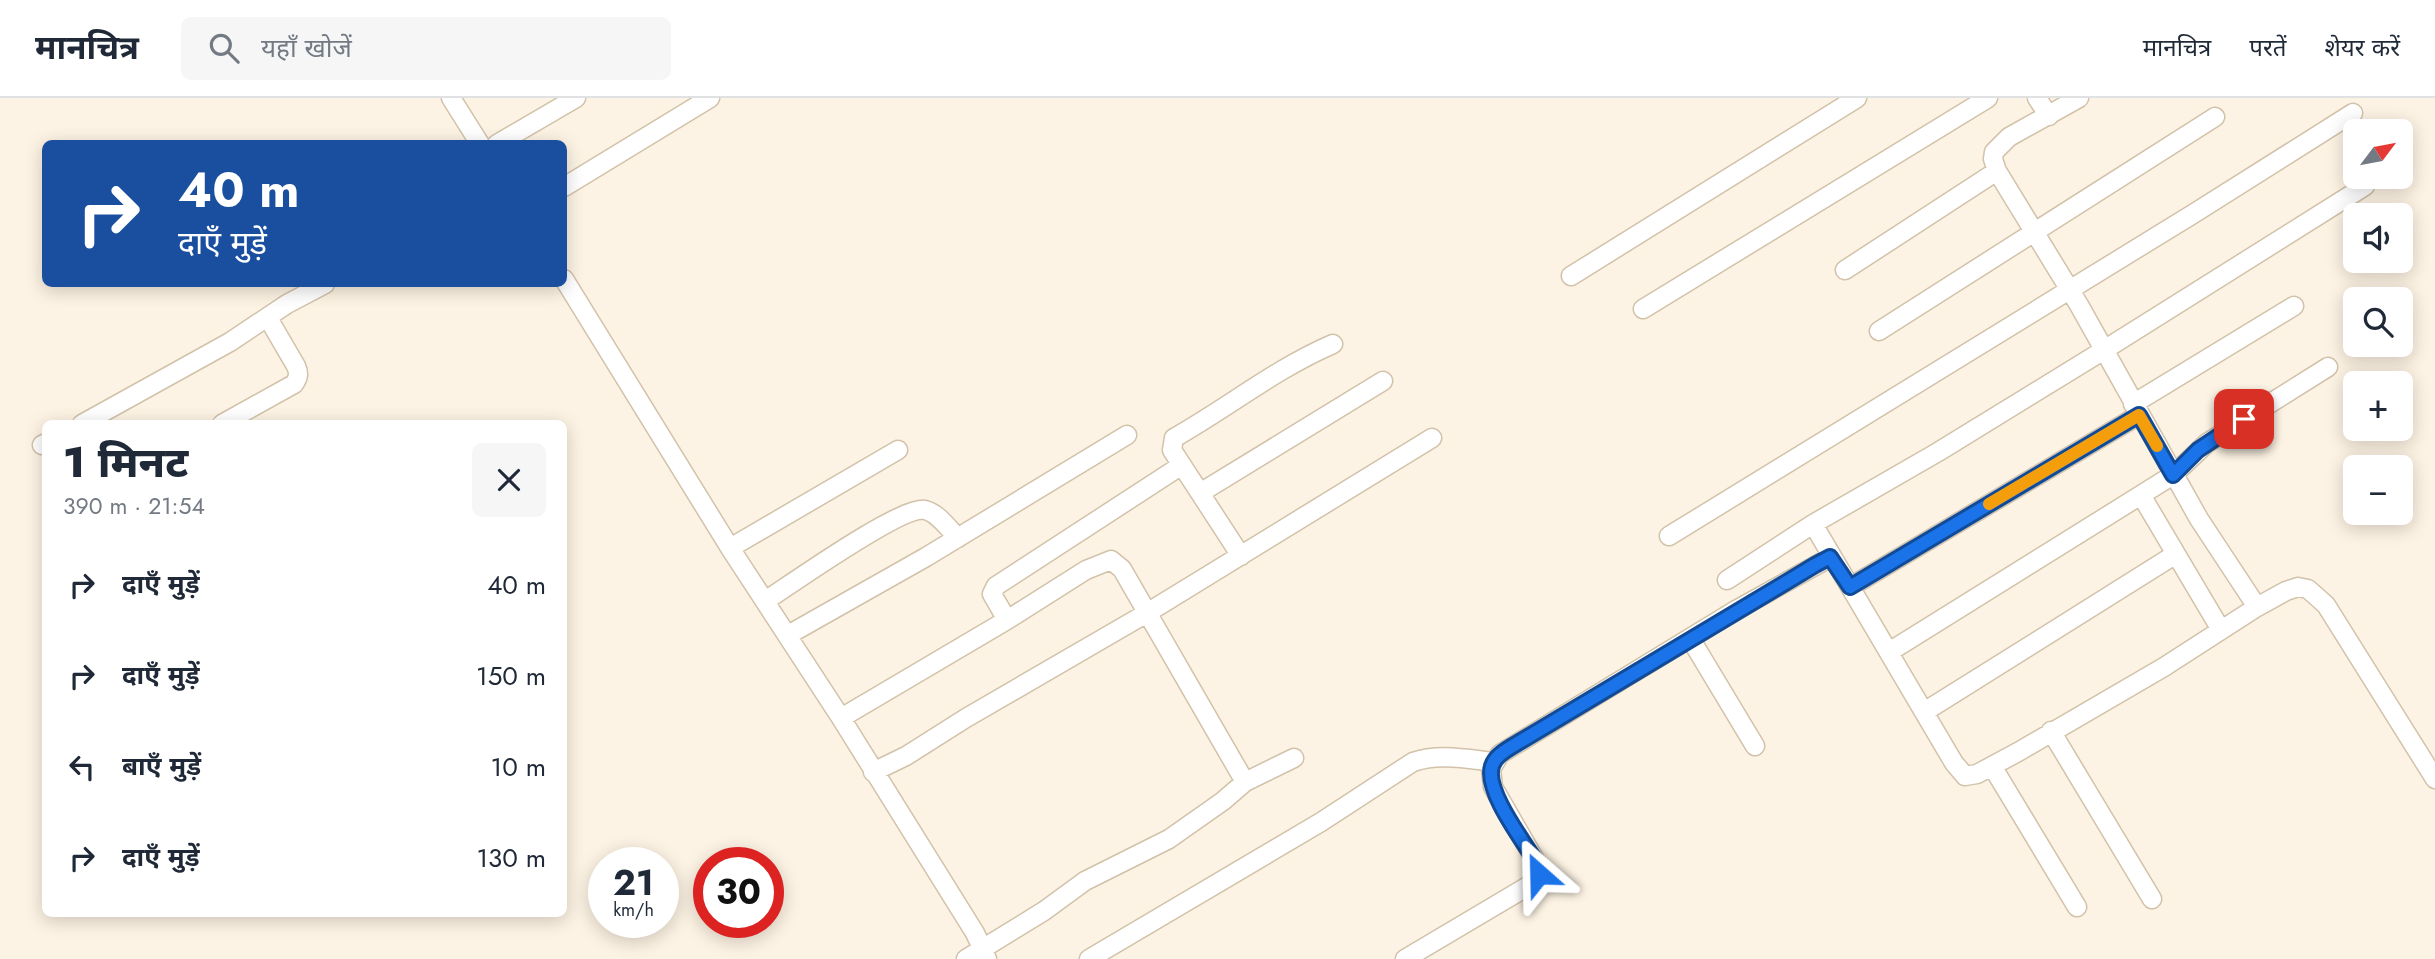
<!DOCTYPE html>
<html lang="hi">
<meta charset="utf-8">
<style>
:root{--surface:#fff;--page:#f6f6f7;--text:#1f2937;--muted:#747a83;--line:#e0e1e3}
body{margin:0;font-family:Jost,"Noto Sans Devanagari",sans-serif;background:var(--page);color:var(--text);height:100vh;display:flex;flex-direction:column;font-size:26px;white-space:nowrap}
*{box-sizing:border-box;margin:0}
p{font-size:23px;color:var(--muted)}
.icon{flex:none;width:38px;height:38px;fill:none;stroke:currentColor;stroke-width:2;stroke-linecap:round;stroke-linejoin:round}
.map{position:relative;flex:1;overflow:hidden}
.details{position:absolute;left:42px;top:322px;width:525px;height:497px;display:flex;flex-direction:column;background:var(--surface);border-radius:10px;box-shadow:0 4px 18px #0003}
.details>*{flex:none}
.banner{position:absolute;left:42px;top:42px;width:525px;height:147px;border-radius:10px;box-shadow:0 4px 18px #0003;background:#1a4fa0;color:#fff;overflow:hidden}
.needle{width:46px;rotate:58deg}
.tools{position:absolute;left:2343px;top:21px;display:grid;gap:14px}
.tools a{display:grid;place-items:center;width:70px;height:70px;border-radius:10px;background:var(--surface);box-shadow:0 4px 18px #0003;font-size:35px}
.speed{position:absolute;left:588px;top:749px;display:flex;gap:14px;font-size:35px;font-weight:700;text-align:center}
.speed>*{display:grid;place-content:center;width:91px;height:91px;border-radius:50%;background:var(--surface);box-shadow:0 4px 18px #0003;line-height:1}
.speed small{font-size:18px;font-weight:400}
.speed .limit{border:10px solid #d22;background:#fff;color:#111}
.pin{position:absolute;display:grid;place-items:center;width:60px;height:60px;color:#fff;margin:-30px;border-radius:14px;box-shadow:0 4px 10px #0006}
.me{position:absolute;width:77px;margin:-38px;rotate:335deg;stroke-linejoin:round;filter:drop-shadow(0 0 5px #0008)}
.turn{display:flex;align-items:center;gap:24px;height:147px;padding:0 21px;font-size:32px}
.turn .icon{width:91px;height:91px;stroke-width:2.5}
.turn b{display:block;font-size:49px;line-height:60px}
.round{display:grid;place-items:center;flex:none;width:74px;height:74px;border-radius:10px;background:var(--page)}
.headline{display:flex;align-items:center;justify-content:space-between;height:119px;padding:0 21px}
h1{font-size:42px;font-weight:800;line-height:52px}
ul{padding:0;list-style:none}
li{display:flex;align-items:center;gap:21px;height:91px;padding:0 21px}
li div{flex:1}
li b{display:block;font-size:26px}
li em{font-style:normal}
header{display:flex;align-items:center;gap:42px;box-sizing:border-box;height:98px;padding:0 35px;background:var(--surface);border-bottom:2px solid var(--line)}
header strong{font-size:33px}
nav{display:flex;gap:38px;margin-inline-start:auto;font-size:24px}
.search{width:490px;height:63px;background:var(--page);display:flex;align-items:center;gap:18px;box-sizing:border-box;padding:0 24px;border-radius:10px;color:var(--muted);font-size:26px}
.map>svg:first-child{display:block}
</style>
<header>
<strong>मानचित्र</strong>
<div class="search"><svg class="icon" aria-label="search" viewBox="0 0 24 24"><circle cx="10" cy="10" r="6"/><path d="M15 15l6 6"/></svg>यहाँ खोजें</div>
<nav><a>मानचित्र</a><a>परतें</a><a>शेयर करें</a></nav>
</header>
<div class="map">
<svg width="2435" height="861" viewBox="0 0 2435 861">
<rect width="100%" height="100%" fill="#fdf3e4"/>
<g fill="none" stroke-linecap="round" stroke-linejoin="round">
<g stroke="#d2c2a9" stroke-width="21">
<path id="street" d="M451 0 480 46
M2037 0 2049 18
M2079 0 2009 39 1994 54 1993 61 1997 73 2079 207 2199 421 2257 509
M497 46 576 0
M564 89 710 0
M1845 172 1997 73
M1571 178 1857 0
M564 181 730 450 841 620 975 835 987 861
M1643 211 1988 0
M1879 233 2215 19
M2133 306 2294 208
M82 326 230 244 287 206 325 186
M222 326 294 286C299 279 299 275 296 268L268 220
M42 347 46 345
M1200 395 1383 283
M2141 397 2221 532
M1813 426 1954 665 1965 678 1977 676 2018 654 2164 569 2257 509 2286 493 2298 489 2308 491 2326 507 2435 681
M1669 438 2193 116 2353 15
M730 450 898 352
M1241 458 1172 352 1174 340C1229 309 1275 271 1333 246
M1727 482 1813 426 1938 354 2104 252 2365 88
M1850 489 2139 317
M765 503C790 487 902 407 925 412 938 415 948 430 958 440
M1007 522 992 496 996 488 1182 367
M788 537 926 459 1127 337
M1690 540 1755 648
M1889 554 2173 377 2207 345 2328 269
M1924 614 2176 456
M841 620 1007 522 1086 472 1111 462 1122 471 1245 684
M2051 633 2152 801
M1992 668 2077 809
M873 674 906 658 966 620 1147 515 1432 340
M966 861 1044 813 1085 783 1169 741 1223 703 1245 684 1294 660
M1089 861 1321 724 1413 664C1439 655 1467 661 1494 664
M1405 861 1528 788 1539 776 1538 767 1493 689 1491 671 1500 656 1736 512 1831 459"/>
</g>
<use href="#street" stroke="#fff" stroke-width="18"/>
</g>
<g fill="none" stroke-linecap="round" stroke-linejoin="round">
<g stroke="#114b97" stroke-width="18">
<path id="route" d="M1539 776 1538 767C1525 745 1484 693 1492 668 1495 659 1503 654 1511 649L1815 467 1830 459 1850 489 2139 317 2173 377 2198 352 2244 321"/>
</g>
<use href="#route" stroke="#1a73e8" stroke-width="12"/>
<path stroke="#f59e0b" stroke-width="12" d="M1989 406 2139 317 2157 348"/>
</g>
</svg>
<div class="tools">
<a><svg class="needle" viewBox="-14 -14 28 28"><path d="M0-13l5 13h-10z" fill="#e53935"/><path d="M0 13l5-13h-10z" fill="#747a83"/></svg></a>
<a><svg class="icon" aria-label="sound" viewBox="0 0 24 24"><path d="M4 9h4l5-4v14l-5-4H4zM17 9q2 3 0 6"/></svg></a>
<a><svg class="icon" aria-label="search" viewBox="0 0 24 24"><circle cx="10" cy="10" r="6"/><path d="M15 15l6 6"/></svg></a>
<a>+</a>
<a>−</a>
</div>
<div class="speed"><div>21<small>km/h</small></div><div class="limit">30</div></div>
<div class="pin" style="left:2244px;top:321px;background:#d93025"><svg class="icon" aria-label="arrive" viewBox="0 0 24 24"><path d="M6 21V4h12l-3 4 3 4H6"/></svg></div>
<svg class="me" style="left:1539px;top:776px" viewBox="-20 -20 40 40"><path d="M0-17L14 15 0 8-14 15z" fill="#1a73e8" stroke="#fff" stroke-width="4"/></svg>
<div class="banner">
<div class="turn"><svg class="icon" aria-label="right" viewBox="0 0 24 24"><path d="M7 20v-9h11M14 6l5 5-5 5"/></svg><div><b>40 m</b>दाएँ मुड़ें</div></div>
</div>
<section class="details">
<div class="headline"><div><h1>1 मिनट</h1><p>390 m · 21:54</p></div><a class="round"><svg class="icon" aria-label="close" viewBox="0 0 24 24"><path d="M6 6l12 12M18 6L6 18"/></svg></a></div>
<ul>
<li><svg class="icon" aria-label="right" viewBox="0 0 24 24"><path d="M7 20v-9h11M14 6l5 5-5 5"/></svg><div><b>दाएँ मुड़ें</b></div><em>40 m</em></li>
<li><svg class="icon" aria-label="right" viewBox="0 0 24 24"><path d="M7 20v-9h11M14 6l5 5-5 5"/></svg><div><b>दाएँ मुड़ें</b></div><em>150 m</em></li>
<li><svg class="icon" aria-label="left" viewBox="0 0 24 24"><path d="M17 20v-9H6M10 6l-5 5 5 5"/></svg><div><b>बाएँ मुड़ें</b></div><em>10 m</em></li>
<li><svg class="icon" aria-label="right" viewBox="0 0 24 24"><path d="M7 20v-9h11M14 6l5 5-5 5"/></svg><div><b>दाएँ मुड़ें</b></div><em>130 m</em></li>
</ul>
</section>
</div>
